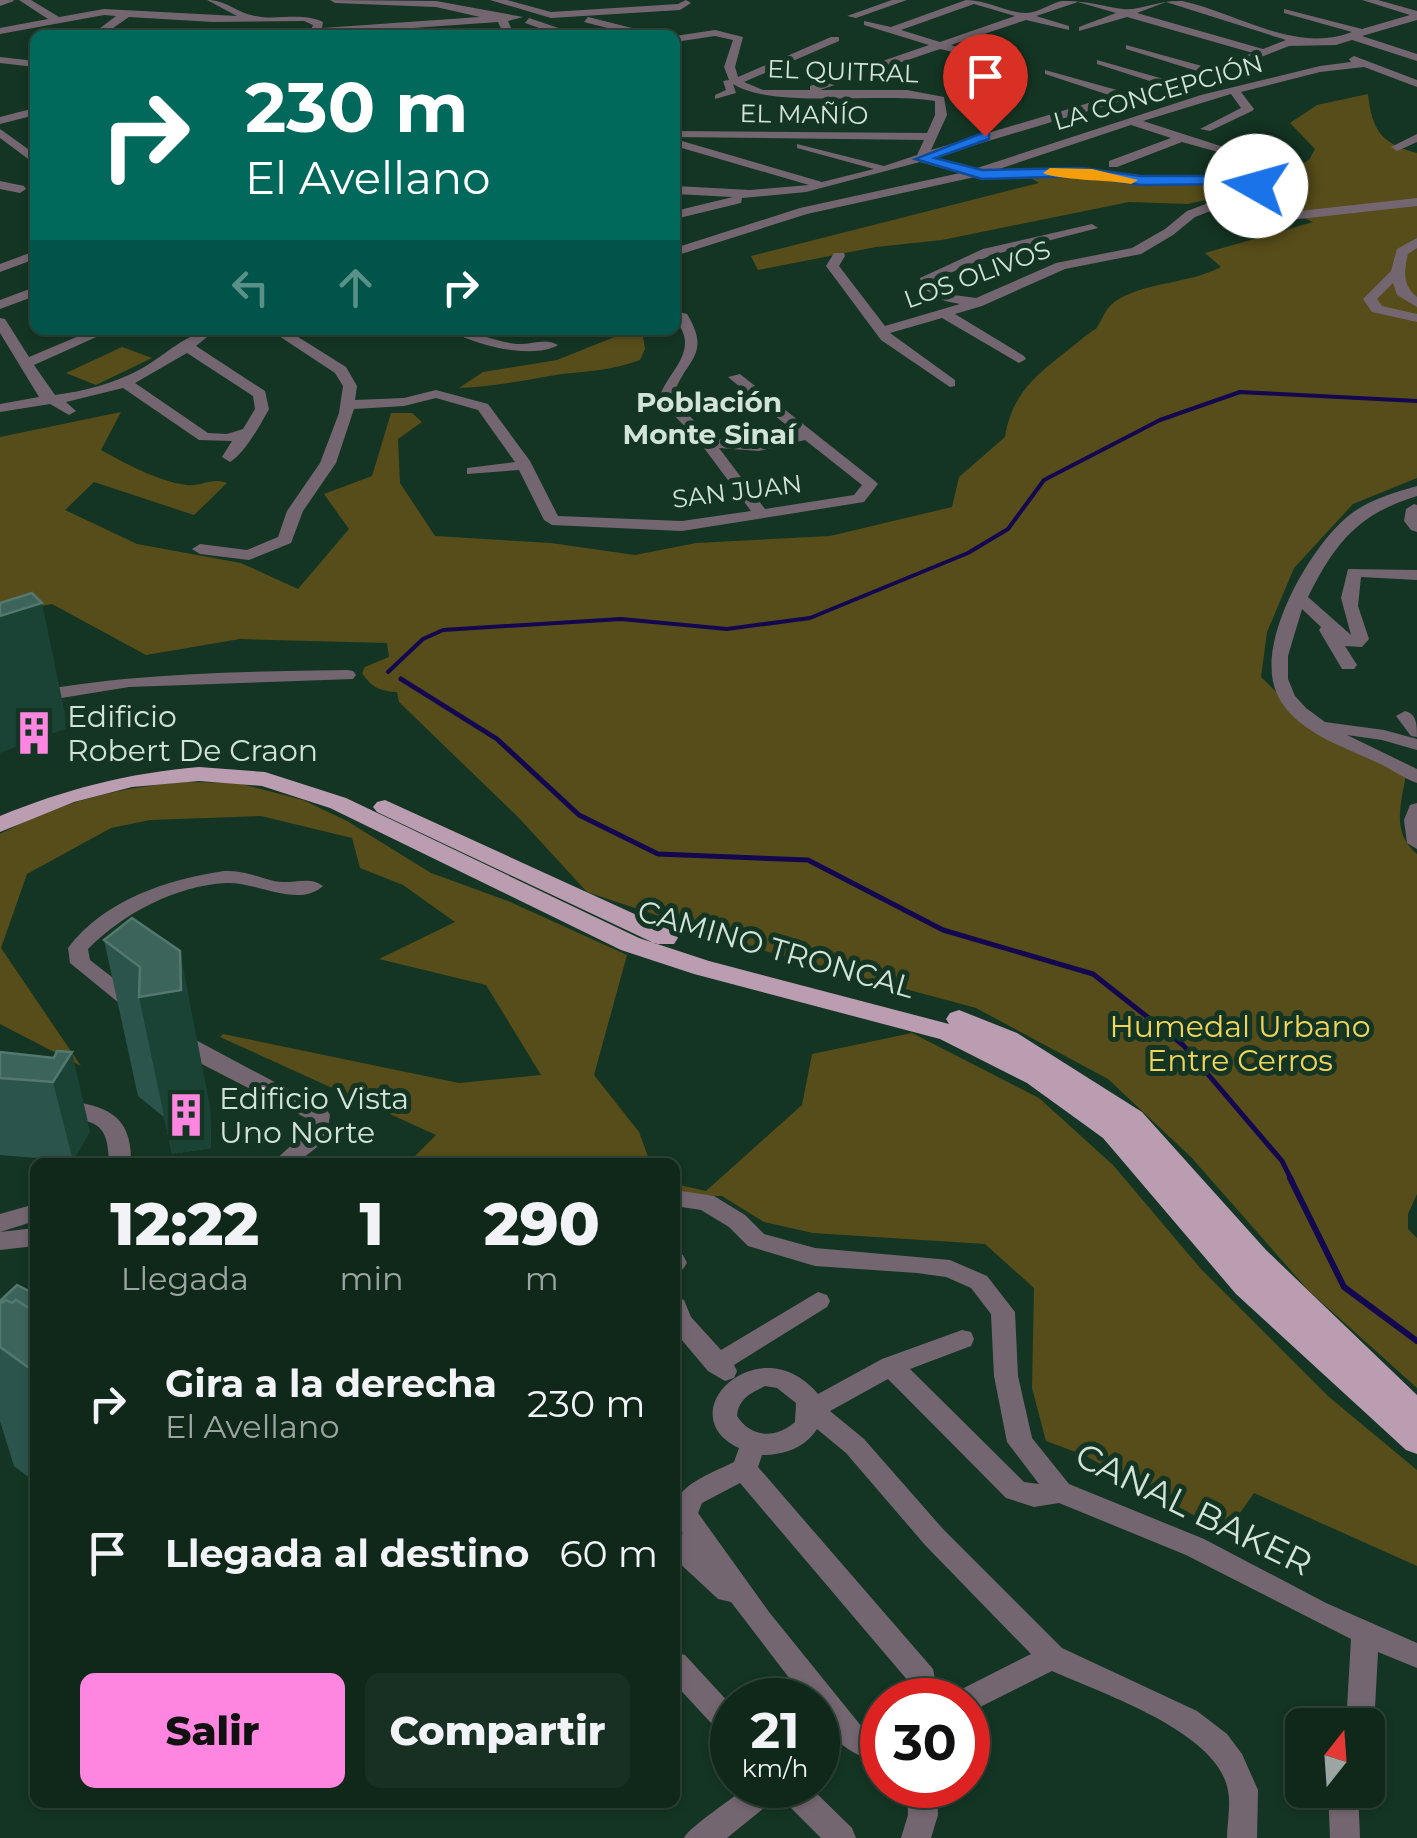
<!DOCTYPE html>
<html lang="es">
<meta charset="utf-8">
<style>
:root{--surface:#0f281a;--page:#183023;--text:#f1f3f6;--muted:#9ba6a2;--line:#2f4439;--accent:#fe86e0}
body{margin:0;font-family:Montserrat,sans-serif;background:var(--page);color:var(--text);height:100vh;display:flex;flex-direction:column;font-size:38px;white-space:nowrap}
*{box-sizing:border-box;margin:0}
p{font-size:32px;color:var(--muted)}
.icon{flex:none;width:55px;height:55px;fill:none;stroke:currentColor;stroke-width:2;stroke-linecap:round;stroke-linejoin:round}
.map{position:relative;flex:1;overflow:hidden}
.details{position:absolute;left:30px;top:1158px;width:650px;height:650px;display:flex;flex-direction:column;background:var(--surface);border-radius:15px;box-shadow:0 2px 8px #0004,0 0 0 2px var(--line)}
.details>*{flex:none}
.banner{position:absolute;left:30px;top:30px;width:650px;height:305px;border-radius:15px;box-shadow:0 2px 8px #0004,0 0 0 2px var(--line);background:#00695c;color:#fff;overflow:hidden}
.needle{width:65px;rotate:17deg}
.controls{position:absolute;left:1285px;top:1708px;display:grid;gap:20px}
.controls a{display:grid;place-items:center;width:100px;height:100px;border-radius:15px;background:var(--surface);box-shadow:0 2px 8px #0004,0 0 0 2px var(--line);font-size:50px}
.speed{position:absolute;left:710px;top:1678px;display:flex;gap:20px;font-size:50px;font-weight:700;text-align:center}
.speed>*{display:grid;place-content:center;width:130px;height:130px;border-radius:50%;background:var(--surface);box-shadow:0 2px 8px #0004,0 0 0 2px var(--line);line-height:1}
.speed small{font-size:25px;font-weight:400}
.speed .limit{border:15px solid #d22;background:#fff;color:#111}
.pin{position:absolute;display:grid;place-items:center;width:85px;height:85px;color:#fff;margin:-102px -42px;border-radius:50% 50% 50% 0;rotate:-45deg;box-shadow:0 0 10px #0007}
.pin .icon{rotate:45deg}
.me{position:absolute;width:110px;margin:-55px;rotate:277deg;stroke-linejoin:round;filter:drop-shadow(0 0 8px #0008)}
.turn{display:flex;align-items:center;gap:35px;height:210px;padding:0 50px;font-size:45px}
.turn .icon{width:130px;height:130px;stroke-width:2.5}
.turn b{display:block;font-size:70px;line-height:85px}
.lanes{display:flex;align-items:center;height:95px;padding:0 50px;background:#0003;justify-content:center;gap:50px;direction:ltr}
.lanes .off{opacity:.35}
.eta{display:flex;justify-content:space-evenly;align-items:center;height:170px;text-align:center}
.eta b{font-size:60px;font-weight:800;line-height:70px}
.action{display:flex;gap:20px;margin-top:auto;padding:20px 50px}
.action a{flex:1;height:115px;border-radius:15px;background:var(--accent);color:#111;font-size:40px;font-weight:800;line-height:115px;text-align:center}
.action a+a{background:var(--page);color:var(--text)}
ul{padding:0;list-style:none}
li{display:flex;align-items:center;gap:30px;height:150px;padding:0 50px}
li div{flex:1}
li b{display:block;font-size:38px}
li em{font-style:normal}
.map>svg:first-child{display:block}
</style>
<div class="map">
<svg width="1417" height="1838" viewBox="0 0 1417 1838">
<rect width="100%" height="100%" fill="#143523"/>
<path fill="#574d1a" d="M1368 94C1372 130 1381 144 1417 153V478L1353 504 1294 568 1267 632 1261 677 1310 725 1406 775C1401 804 1391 833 1417 854V1194L1408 1214V1229L1417 1238V1388L1308 1290 1191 1157 1108 1079 976 1008 761 950 587 892 519 818 399 702 397 692C381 692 370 686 362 673L365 667 389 657 387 643 240 639 146 655 52 604 0 614V437L121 412 101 450C126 464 158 481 186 485 201 487 212 477 227 483L194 515 94 482 65 510 137 544 241 563 298 589 349 529 324 494 372 476 391 413H412L422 422 398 439 400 483 435 536 551 543 635 555 696 543 830 536 952 507 959 477 1005 437C1013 386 1046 369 1083 338 1084 337 1095 329 1096 329 1104 317 1105 307 1119 299 1151 281 1188 284 1221 267L1205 253 1313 222 1242 192 1188 204 1129 202 942 240 876 247 758 270 751 256 1039 183 1027 176 1075 174 1188 183 1276 178 1309 160 1315 149 1290 123 1317 105Z
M632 330H642L645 349 640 360C614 370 589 371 562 374 526 380 496 386 459 388L483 372 557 360Z
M122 347 152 358 96 385 66 373Z
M186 782 238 783 303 800 347 821 431 873 508 901 627 955 594 1075 639 1132 650 1162H409L436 1135 220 1037 223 1034 459 1083 541 1075 486 985 379 959 455 922 403 885 360 868 352 838 261 816 150 820 111 828 27 874 1 948 81 1066 0 1024V834C60 802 119 787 186 782Z
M912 1033 1039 1098 1113 1165 1201 1269 1329 1397 1417 1470V1566L1254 1493 1226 1533 1084 1455 1046 1441 1032 1388 1034 1288 985 1244 813 1233 764 1222 722 1196 675 1195V1184L706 1191 802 1105 812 1054Z"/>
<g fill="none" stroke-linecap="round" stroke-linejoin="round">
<path stroke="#130750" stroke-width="4" d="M388 672 423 639 443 630 621 619 727 629 810 618 968 553 1008 529 1044 480 1160 420 1240 392 1417 401"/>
<path stroke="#130750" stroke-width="5" d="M401 679 497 739 579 815 658 854 808 860 943 930 1093 974 1183 1045 1282 1161 1292 1181"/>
<path stroke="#130750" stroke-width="6" d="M1290 1178 1344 1287 1417 1341"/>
<path fill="#746670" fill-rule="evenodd" d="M0 0H13L14 1 0 6Z
M19 0H31L59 17 104 9 237 16 207 0C225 0 235 11 251 15 276 22 299 11 323 22L322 28 480 17 436 7 335 3 330 0 436 1 523 17 508 21 514 35H504L498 22 314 35 310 32 313 25 304 21 213 22 129 17 103 35H91L116 16 104 15 0 34V28L48 19Z
M490 0H507L551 12 678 4 686 0 691 3 680 10 551 18Z
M892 0H907L856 18 847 16Z
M966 0C987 0 1008 13 1026 13 1038 13 1051 3 1062 1 1084 0 1102 6 1123 9 1139 11 1157 0 1182 1 1238 13 1295 54 1352 32L1284 13V9L1362 29 1410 15 1362 0H1378L1417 11V20L1362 36 1417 54V61L1352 40 1336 45 1289 46 1241 65 932 158 974 169 1201 95 1320 66 1351 62 1349 59 1354 56 1417 80V87L1364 67 1320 72 1241 92 1254 109 1252 111 1210 131 1200 129 1241 108 1231 94 1143 121 1236 151V157L1182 142 1117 167H1109V161L1171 138 1131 125 993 171 1082 168 1141 176 1250 177 1263 189 1243 198 1277 209 1299 211 1417 198V206L1299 219 1276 217 1232 203 1195 217 1173 235 1141 254 1065 269 982 306 955 314 1024 356 1026 359 1019 363 942 318 890 333 955 380V386L950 387 881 340 826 266 834 253H844L845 256 839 266 885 326 960 304 945 301 922 288 920 278 983 249 1092 224 1098 228 992 255 934 280V283L954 295 976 298 1056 263 1132 248 1165 229 1187 211 1249 188 1236 184H1141L1082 176 975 177 807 214 675 256V248L800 208 960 173 920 162 806 192 742 198 741 203 675 219V211L733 197 675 194V186L750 190 809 185 675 146V139L822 182 874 169 797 148V144L884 166 917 155 924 140 675 137V131L927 133 935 115V101C881 92 772 109 733 84L736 93 715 99V95L726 90 723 81 729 80 724 67 733 40 715 36 675 42V36L715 30 743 37 735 67 738 77 831 37H839V41L744 82 763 90H810V86L929 45 864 25V21L891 27ZM1078 2 1116 13 1079 27V31L1127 17 1253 53 1209 68 1126 45V49L1197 71 1167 80 1097 60V64L1156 83 1124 92 1045 70V74L1112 96 931 150 947 115 944 97 907 90H820L940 49 978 58V54L951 45 1026 20 1069 30V26L1036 16ZM1166 2 1286 40 1263 49 1137 13ZM974 4 1015 16 940 42 901 30Z
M588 17 644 31 645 33 635 35 584 22Z
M529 18 573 33 574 35H559L525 23Z
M0 57 35 61V67L0 63Z
M35 108V115L0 124V117Z
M0 129 35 154V164L0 138Z
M1417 134V142L1397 151 1391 147Z
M0 181 24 186 26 189 20 193 0 189Z
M1417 238V248L1408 254C1404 271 1402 285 1417 297V307L1397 295 1393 283 1377 299 1382 306 1417 314V322L1372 312 1363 299 1391 271 1397 249Z
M35 251V259L0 272V264Z
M35 287V296L0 309V300Z
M675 311 687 314C714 358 681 361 673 399L711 438 759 443 796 433 728 377 740 374 875 481 878 484 864 502 682 531 552 525 544 520 519 470 467 474V468L515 462 478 410 436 398 404 406 354 409 336 463 303 511 291 543 249 560 200 554 192 549 200 544 247 550 278 537 287 511 320 463 339 413 343 386 335 373 270 330H287L346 367 357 386 355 400 404 398 436 390 488 404 530 461 558 516 682 521 751 511 698 440 659 400C663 379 686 363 685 341 684 328 675 323 675 311ZM805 440 862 485 854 495 765 509 719 448 759 451Z
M0 318 5 319 29 357 93 330H112L34 365 55 395C85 391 112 384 139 370 164 357 188 330 216 330L196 346 265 391 269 409C261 424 244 454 230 462L222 457 232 441 199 440 123 388 66 402 76 411 69 415 50 404 0 412V404L39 397 0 333ZM187 353 253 396 255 409 243 429 227 434 208 433 135 383Z
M450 330C474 330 494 342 517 344 532 345 545 337 558 345 533 360 473 345 450 330Z
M1417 486V496C1358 514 1335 543 1308 597L1351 635 1341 598 1348 569 1417 570V580L1361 577 1358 606 1369 639 1362 647 1345 646 1357 665 1354 669H1342L1319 630 1321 627 1302 609 1288 656V679L1295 696 1306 708 1325 722 1384 730 1417 739V750L1382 740 1347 735 1417 769V783C1403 778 1390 768 1376 762 1342 746 1294 731 1277 694 1254 644 1309 549 1347 517 1367 500 1393 493 1417 486Z
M1414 504 1417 505V532L1411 530 1404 521 1406 509Z
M347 670 353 671 356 675 353 679 129 687 0 708V698C115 673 230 672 347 670Z
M1405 711C1417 714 1417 725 1417 737L1411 736 1396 716Z
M1417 803V849L1407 843 1404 820 1410 805Z
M224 871C246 871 254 876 274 881 291 885 309 875 323 886 298 909 255 881 226 883 175 886 124 913 88 949L90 960 144 1002 147 1007 144 1012H130L70 963 68 948C104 900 168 879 224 871Z
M177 1030 327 1110 330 1115 326 1140 298 1162H273L307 1131 308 1119 194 1060 166 1037Z
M62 1100C105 1105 132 1114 131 1162H109C108 1116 91 1124 54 1113L51 1108 54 1103Z
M675 1190 714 1196 745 1215 764 1234 815 1248 950 1260 987 1276 1015 1312 1018 1376 1032 1438 1069 1484 1204 1539 1326 1603 1417 1643V1668L1378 1652 1375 1708 1368 1726 1333 1725 1337 1716 1347 1708 1351 1639 1186 1555 1059 1503 1034 1507 1006 1498 888 1379 830 1411 864 1439 943 1529 1062 1648 1197 1711 1227 1734 1242 1754 1258 1790 1257 1838H1227C1227 1823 1231 1806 1228 1791 1219 1732 1101 1693 1052 1671L968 1713V1700H954L958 1691 1031 1654 925 1545 846 1453 817 1429C805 1448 784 1455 762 1455L758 1467 933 1669 939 1700H911L909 1682 740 1483 702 1503 698 1513 769 1612 862 1727 882 1734V1760C852 1761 818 1730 818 1700H806L731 1602 718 1599 675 1559V1531L683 1534C654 1492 704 1477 734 1462L739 1448C667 1414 759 1324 818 1394L882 1359 962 1330 971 1332 974 1339 971 1346 910 1369 1024 1482 1039 1484 1007 1442 994 1376 991 1314 971 1288 946 1277 917 1273 815 1266 748 1246 729 1227 701 1210 675 1206ZM765 1386 777 1388 796 1403 795 1422C776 1439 751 1438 737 1416 739 1398 750 1394 765 1386Z
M35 1204V1221L0 1232V1214Z
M35 1228V1246L0 1250V1232Z
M675 1252 683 1255 687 1263 683 1269 675 1272Z
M818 1292 827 1295 830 1301 827 1307 734 1365 737 1371 734 1378 725 1381 708 1371 675 1332V1297L684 1300 691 1317 721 1350Z
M675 1652 685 1655 732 1706V1739L722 1735 675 1684Z
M749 1785H808L852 1828 856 1838H821L779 1796 727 1838H684C689 1827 735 1797 749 1785Z
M907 1785H937L938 1815 931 1838H901L908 1815Z
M1328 1790H1358L1360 1838H1330Z"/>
<path fill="#bb9db2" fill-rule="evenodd" d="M199 767 265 772 346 798 639 938 709 961 949 1024 946 1019 950 1013 959 1010 1017 1033 1142 1112 1266 1250 1417 1395V1454L1406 1450 1236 1294 1103 1138 1027 1083 940 1039 694 974 621 950 330 808 262 786 199 781 132 787 74 802 0 832V816C66 789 128 773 199 767Z
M385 800 674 932 678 938 674 944H656L377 812 373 807 377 802Z"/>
</g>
<path fill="#2b554c" d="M132 918 210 1107 211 1148 172 1154 164 1117 138 1096 104 940Z
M0 1052 54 1058 90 1131 73 1161 0 1155Z
M35 1294V1482L14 1466 0 1421V1301Z"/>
<path fill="#1a4235" d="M42 603 68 728 0 753V616Z
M180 951 210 1107 211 1148 172 1154 139 997Z
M72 1052 90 1131 73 1161 53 1082Z"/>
<path fill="#3d645b" stroke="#54786e" stroke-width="2.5" d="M32 593 42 603 0 616V603Z
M132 918 180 951 181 990 139 997 140 967 104 940Z
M57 1051 72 1052 53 1082 0 1078V1052L54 1058Z
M17 1285 35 1294V1312L16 1300 12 1303 6 1300 0 1304V1301Z
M6 1300 12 1303 16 1300 35 1312V1372L0 1347V1304Z"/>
<path fill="#1a73e8" stroke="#114b97" stroke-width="2.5" d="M985 132 989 133V139L935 158 982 170 1082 168 1141 176H1244L1263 186 1256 190 1242 184 1141 185 1082 176 982 179 915 159Z"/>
<path fill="#f59e0b" d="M1092 169 1138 180 1131 184C1110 180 1056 180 1043 173L1050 168Z"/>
<defs>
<g id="building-bare" transform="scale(3.45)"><path d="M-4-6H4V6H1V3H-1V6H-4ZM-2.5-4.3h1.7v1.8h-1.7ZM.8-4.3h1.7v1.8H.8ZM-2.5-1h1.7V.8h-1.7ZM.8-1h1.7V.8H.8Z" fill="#fe86e0" stroke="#143523" stroke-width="2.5" paint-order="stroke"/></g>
</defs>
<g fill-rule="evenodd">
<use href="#building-bare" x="34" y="733"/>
<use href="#building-bare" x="186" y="1115"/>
</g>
<g text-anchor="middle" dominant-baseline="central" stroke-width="10" stroke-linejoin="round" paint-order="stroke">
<g font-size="25" fill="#d2e4d8" stroke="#143523">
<text transform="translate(843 71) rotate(2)">EL QUITRAL</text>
<text transform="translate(1158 92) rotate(-16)">LA CONCEPCIÓN</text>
<text transform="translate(804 114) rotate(1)">EL MAÑÍO</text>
<text transform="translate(977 274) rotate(-20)">LOS OLIVOS</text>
<text transform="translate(737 491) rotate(-7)">SAN JUAN</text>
</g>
<g font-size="28" font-weight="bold" fill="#d2e4d8" stroke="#143523">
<text x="709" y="402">Población<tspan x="709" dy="32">Monte Sinaí</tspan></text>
</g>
<g font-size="30" fill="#d2e4d8" stroke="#143523" text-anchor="start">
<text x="67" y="716">Edificio<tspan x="67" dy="34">Robert De Craon</tspan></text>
<text x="219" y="1098">Edificio Vista<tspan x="219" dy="34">Uno Norte</tspan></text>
</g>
<g font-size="30" fill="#d2e4d8" stroke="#143523">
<text transform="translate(776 949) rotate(16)">CAMINO TRONCAL</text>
</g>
<g font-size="30" fill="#f0d559" stroke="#143523">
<text x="1240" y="1026">Humedal Urbano<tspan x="1240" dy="34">Entre Cerros</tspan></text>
</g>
<g font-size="35" fill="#d2e4d8" stroke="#143523">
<text transform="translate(1194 1509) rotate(26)">CANAL BAKER</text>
</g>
</g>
</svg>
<div class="controls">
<a><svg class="needle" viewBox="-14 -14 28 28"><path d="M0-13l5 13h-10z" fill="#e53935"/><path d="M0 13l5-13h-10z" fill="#9ba6a2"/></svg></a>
</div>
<div class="speed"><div>21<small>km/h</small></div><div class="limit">30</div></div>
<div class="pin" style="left:985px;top:136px;background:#d93025"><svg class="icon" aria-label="arrive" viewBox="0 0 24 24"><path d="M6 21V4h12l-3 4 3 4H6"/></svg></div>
<svg class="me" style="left:1256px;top:186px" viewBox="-20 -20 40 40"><circle r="19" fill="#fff"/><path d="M0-13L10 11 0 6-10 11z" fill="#1a73e8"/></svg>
<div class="banner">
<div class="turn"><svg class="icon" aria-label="right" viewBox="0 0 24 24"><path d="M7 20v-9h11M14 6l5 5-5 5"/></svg><div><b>230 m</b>El Avellano</div></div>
<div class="lanes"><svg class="icon off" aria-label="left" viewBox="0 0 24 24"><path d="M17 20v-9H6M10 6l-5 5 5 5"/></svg><svg class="icon off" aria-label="ahead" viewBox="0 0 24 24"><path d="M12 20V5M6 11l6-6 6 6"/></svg><svg class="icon" aria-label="right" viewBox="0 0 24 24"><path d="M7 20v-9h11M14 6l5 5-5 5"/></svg></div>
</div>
<section class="details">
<div class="eta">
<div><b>12:22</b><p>Llegada</p></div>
<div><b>1</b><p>min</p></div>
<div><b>290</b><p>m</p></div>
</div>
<ul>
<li><svg class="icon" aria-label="right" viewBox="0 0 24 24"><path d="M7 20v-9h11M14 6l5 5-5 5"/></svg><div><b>Gira a la derecha</b><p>El Avellano</p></div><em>230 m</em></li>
<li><svg class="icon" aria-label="arrive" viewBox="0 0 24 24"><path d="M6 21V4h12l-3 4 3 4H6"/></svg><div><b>Llegada al destino</b></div><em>60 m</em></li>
</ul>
<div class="action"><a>Salir</a><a>Compartir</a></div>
</section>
</div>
